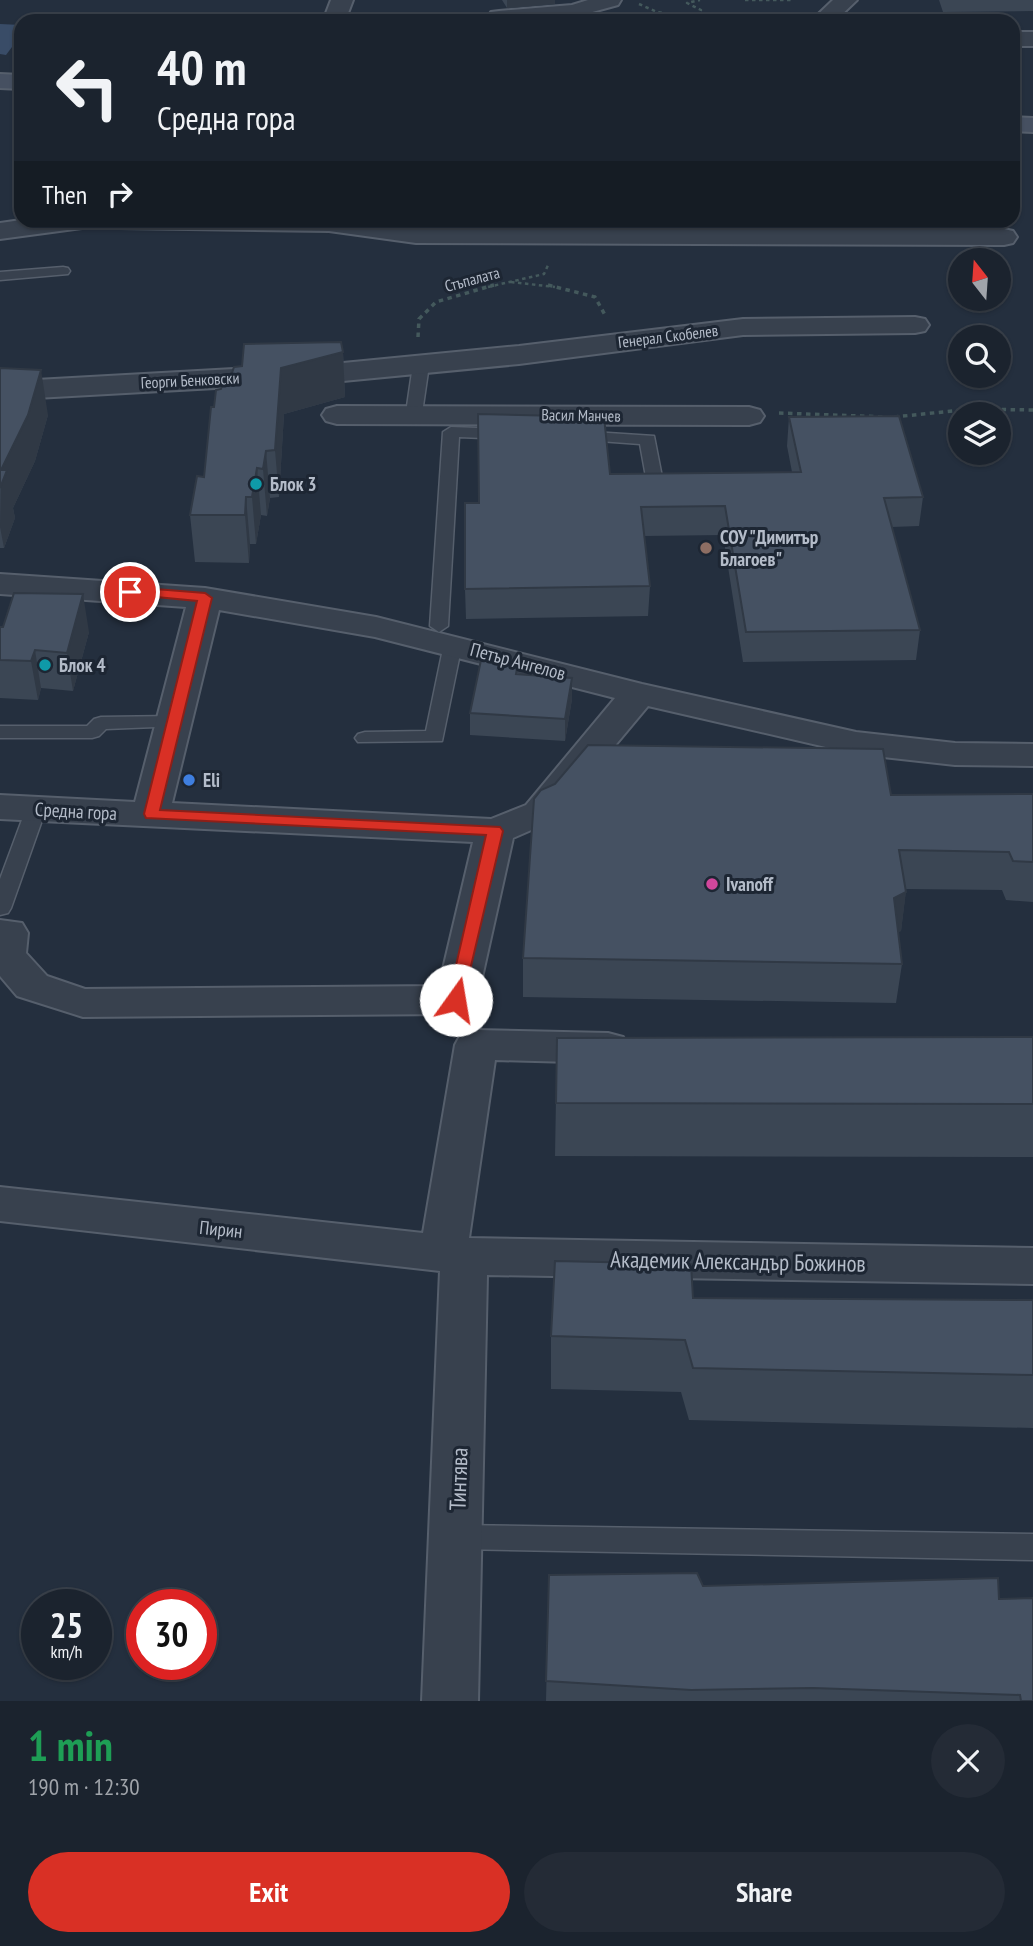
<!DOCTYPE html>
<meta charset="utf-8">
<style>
:root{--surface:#1b232e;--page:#242b36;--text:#f1f3f6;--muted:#a0a4aa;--line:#39404a;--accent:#d93025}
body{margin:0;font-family:"PT Sans Narrow",sans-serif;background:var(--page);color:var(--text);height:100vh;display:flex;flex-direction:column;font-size:26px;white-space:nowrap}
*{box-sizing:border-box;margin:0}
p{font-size:23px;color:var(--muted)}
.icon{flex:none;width:38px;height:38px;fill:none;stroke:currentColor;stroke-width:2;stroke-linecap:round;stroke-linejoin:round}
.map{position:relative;height:1701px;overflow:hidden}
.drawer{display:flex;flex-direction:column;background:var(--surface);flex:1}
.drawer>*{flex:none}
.banner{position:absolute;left:14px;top:14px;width:1006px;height:214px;border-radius:21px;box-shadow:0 2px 5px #0004,0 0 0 2px var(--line);background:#1b232e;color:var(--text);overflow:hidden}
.needle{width:46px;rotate:343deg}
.buttons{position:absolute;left:948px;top:248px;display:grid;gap:14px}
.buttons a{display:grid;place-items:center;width:63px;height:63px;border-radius:50%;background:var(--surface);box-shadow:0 2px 5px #0004,0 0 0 2px var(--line);font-size:35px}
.speed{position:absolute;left:21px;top:1589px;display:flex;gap:14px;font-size:35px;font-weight:700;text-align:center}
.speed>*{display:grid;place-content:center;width:91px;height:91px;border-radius:50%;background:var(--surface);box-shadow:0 2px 5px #0004,0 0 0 2px var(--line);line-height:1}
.speed small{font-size:18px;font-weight:400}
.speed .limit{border:10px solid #d22;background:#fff;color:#111}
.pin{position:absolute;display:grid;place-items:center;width:60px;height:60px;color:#fff;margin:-30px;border:4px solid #fff;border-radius:50%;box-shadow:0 2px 7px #0007}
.me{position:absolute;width:77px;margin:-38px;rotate:13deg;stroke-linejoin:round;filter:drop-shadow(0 0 5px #0008)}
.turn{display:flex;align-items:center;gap:24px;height:147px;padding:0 28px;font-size:32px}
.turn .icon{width:91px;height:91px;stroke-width:2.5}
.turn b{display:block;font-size:49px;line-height:60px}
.then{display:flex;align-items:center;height:66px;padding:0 28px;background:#0003;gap:14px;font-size:26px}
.round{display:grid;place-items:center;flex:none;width:74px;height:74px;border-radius:37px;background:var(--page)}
.head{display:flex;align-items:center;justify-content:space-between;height:119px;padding:0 28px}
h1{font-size:42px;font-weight:800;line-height:52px;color:#1e9e55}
.action{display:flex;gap:14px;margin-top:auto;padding:14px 28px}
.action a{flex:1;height:80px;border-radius:42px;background:var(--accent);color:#fff;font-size:28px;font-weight:800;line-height:80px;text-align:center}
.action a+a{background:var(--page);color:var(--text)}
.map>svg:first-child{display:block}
</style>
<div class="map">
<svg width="1033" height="1701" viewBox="0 0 1033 1701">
<rect width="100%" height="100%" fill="#242f3e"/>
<path fill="#394c67" d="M0 24 21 25V35L6 55 0 54Z"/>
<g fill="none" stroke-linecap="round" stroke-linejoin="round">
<g stroke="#565f6c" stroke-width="3">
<path id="lane" d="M63 267 68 268 70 271 68 274 0 280V272Z
M421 360 429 365 422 413 414 418 406 413 413 365Z
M451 427 507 429 515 434 507 439 459 437 448 626 439 632 430 626 443 432Z
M578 431 654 436 662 477 654 482 646 477 640 444 572 439 570 436 572 433Z
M453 638 462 644 442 741 358 742 355 738 358 734 365 732 426 731 444 644Z
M174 716 181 718 184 722 181 726 106 729 99 736 92 738H0V726H87L94 719 101 717Z
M36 803 43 804 46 809 11 908 8 913 0 915V879L26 809 29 804Z
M456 1525 1033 1534V1560L456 1549 446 1546 442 1537 446 1528Z"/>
</g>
<g stroke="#565f6c" stroke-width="4">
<path id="street" d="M331 0H353L345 21H323Z
M588 0H621L618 5 574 17 491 21 488 17 491 12 499 11 572 5Z
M833 0H857L835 21H811Z
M1013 32H1033V46H1013Z
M21 220H95L91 225 82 228 0 239V223Z
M106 220H367L416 227 1004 229 1013 231 1017 237 1013 243 1004 245 416 243 329 231 119 228 110 225Z
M915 317 925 319 929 325 925 331 915 333 743 335 519 364 343 381 0 400V382L343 363 519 346 743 319Z
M337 406 749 407 760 410 764 416 760 422 749 425 337 424 326 421 322 415 326 409Z
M0 574 205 588 376 617 642 684 856 732 955 743 1033 744V766L955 765 856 754 648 706 552 821 513 838 477 1000 471 1010 456 1014 83 1017 17 996 0 976V920L22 923 28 933 26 953 47 976 85 989 439 986 473 842 0 819V795L135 802 186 607 0 594ZM219 610 375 637 615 698 526 805 491 819 172 803Z
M476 1030 608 1033 623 1037 629 1048 623 1059 608 1063 495 1060 469 1238 1033 1248V1284L487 1275 478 1701H422L440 1271 0 1221V1187L423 1233 455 1045 461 1034Z"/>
</g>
<g stroke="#565f6c" stroke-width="4">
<path id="secondary" d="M0 74 21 75V89L0 88Z
M1013 117 1033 118V132L1013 131Z"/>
</g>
<path stroke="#44595c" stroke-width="2.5" stroke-dasharray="3.5 3.5" stroke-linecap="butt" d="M745 0H792
M639 4 657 12 719 21
M697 17 701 10 687 3 700 0
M1013 174 1018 176
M511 282 555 287
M488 287 544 274 549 263"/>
<path stroke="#44595c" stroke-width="3.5" stroke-dasharray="4.5 4.5" stroke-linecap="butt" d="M548 285 595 297 605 315
M418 337 419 319 436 302 494 285
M779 413 886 417
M894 417 972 409 1033 410"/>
<use href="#lane" fill="#38414e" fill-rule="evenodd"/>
<use href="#street" fill="#38414e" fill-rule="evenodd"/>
<use href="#secondary" fill="#465061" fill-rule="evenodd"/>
</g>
<path fill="#3b4654" d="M502 0H555V4L507 8Z
M939 0H1033V11L943 12Z
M343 352 345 397 284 414 279 497 270 498 267 516 261 515 256 544H250L249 563 195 562 190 515 204 477 214 407 221 389 229 382Z
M0 368 48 415 35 461 13 508 15 518 4 548H0Z
M789 417 923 497 919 526 892 527 920 630 916 660 743 662 723 535 644 536 650 586 648 616 466 619 465 589 479 503 610 474 792 472 787 446Z
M0 627 89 632 73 691 41 688 38 700 0 698Z
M518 674 572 699 565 741 470 735V713Z
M555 784 891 795 1033 794V902L1006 900 1002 890 906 889 901 931 898 932 902 964 896 1003 523 997V958Z
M1033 1037V1157L555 1156 557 1038Z
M693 1298 1033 1300V1428L689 1420 681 1392 551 1389V1336Z
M549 1575 703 1586 999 1599 1033 1701H546Z"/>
<path fill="#303945" d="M507 0H555V4L507 8Z
M343 352 345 397 284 414 279 497 275 450 281 368Z
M41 370 48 415 35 461 13 508 15 518 4 548 0 527 1 470Z
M266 451 270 498 267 516 263 469Z
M257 468 261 515 256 544 252 497Z
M246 497 250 544 249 563 245 515Z
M83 594 89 632 73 691 67 653Z
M35 650 41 688 38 700 31 661Z
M572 678V699L565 741V719Z
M906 892 901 931 888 937 894 898Z"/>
<path fill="#455162" stroke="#303945" stroke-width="2" d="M341 342 343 352 281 368 275 450 266 451 263 469 257 468 252 497H246L245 515H190L197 476 204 477 211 407H214L216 390 221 389 223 382H229L234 367 242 366 244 344Z
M0 368 41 370 28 415 1 470H7L0 488Z
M478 414 604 417 610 474 801 472 789 417 899 416 923 497 884 498 920 630 746 632 725 506 641 507 650 586 465 589V503H479Z
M14 593 83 594 67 653 35 650 31 661 0 660V627H3Z
M481 660 518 663 516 674 572 678 565 719 470 713Z
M588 745 883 749 891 795 1033 794V862L1013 861 1009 852 899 850 906 892 894 898 902 964 523 958 534 799 541 790 555 784Z
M1033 1037V1104L556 1103 557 1038Z
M555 1261 691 1264 693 1298 1033 1300V1375L693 1368 685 1340 551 1336Z
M697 1573 703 1586 998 1578 999 1599 1033 1598V1701H1021L1020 1695 813 1688 691 1690 546 1681 549 1575Z"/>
<path fill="#d93025" stroke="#8d1f18" stroke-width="2" d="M130 587 205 593 212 598 160 810 500 827 503 831 462 1004H450L448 1000 486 835 146 818 144 814 197 601 125 594 123 592Z"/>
<g fill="#0f9aa8" stroke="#1d2633" stroke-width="2.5">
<circle cx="256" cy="484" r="7"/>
<circle cx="45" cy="665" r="7"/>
</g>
<circle fill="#8d6e63" stroke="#1d2633" stroke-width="2.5" cx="706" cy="548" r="7"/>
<circle fill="#3f7fe0" stroke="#1d2633" stroke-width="2.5" cx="189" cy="780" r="7"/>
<circle fill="#d1479c" stroke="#1d2633" stroke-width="2.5" cx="712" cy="884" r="7"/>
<g text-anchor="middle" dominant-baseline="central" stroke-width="6" stroke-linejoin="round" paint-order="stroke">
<g font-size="16" fill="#b4bcc9" stroke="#1d2633">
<text transform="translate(472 279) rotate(-15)">Стъпалата</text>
<text transform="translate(668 336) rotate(-7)">Генерал Скобелев</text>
<text transform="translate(190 380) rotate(-3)">Георги Бенковски</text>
<text transform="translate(581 415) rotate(1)">Васил Манчев</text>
</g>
<g font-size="19" font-weight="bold" fill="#b4bcc9" stroke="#1d2633" text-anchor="start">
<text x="270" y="484">Блок 3</text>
<text x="720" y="537">СОУ "Димитър<tspan x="720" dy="22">Благоев"</tspan></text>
<text x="59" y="665">Блок 4</text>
<text x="203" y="780">Eli</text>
<text x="726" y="884">Ivanoff</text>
</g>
<g font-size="19" fill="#b4bcc9" stroke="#1d2633">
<text transform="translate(518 661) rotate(15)">Петър Ангелов</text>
<text transform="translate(76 811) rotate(3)">Средна гора</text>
<text transform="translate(221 1229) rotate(6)">Пирин</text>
</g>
<g font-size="23" fill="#b4bcc9" stroke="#1d2633">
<text transform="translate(738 1261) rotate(1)">Академик Александър Божинов</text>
<text transform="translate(458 1479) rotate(-88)">Тинтява</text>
</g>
</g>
</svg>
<div class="buttons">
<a><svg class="needle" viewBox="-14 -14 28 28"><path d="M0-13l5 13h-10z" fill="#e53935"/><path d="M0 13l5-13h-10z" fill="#a0a4aa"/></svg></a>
<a><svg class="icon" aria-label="search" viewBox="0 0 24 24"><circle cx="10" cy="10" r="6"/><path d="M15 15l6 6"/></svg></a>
<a><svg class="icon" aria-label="layers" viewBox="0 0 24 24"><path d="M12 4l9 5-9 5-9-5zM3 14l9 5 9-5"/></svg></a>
</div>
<div class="speed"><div>25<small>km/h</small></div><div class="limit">30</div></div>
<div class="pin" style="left:130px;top:592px;background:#d93025"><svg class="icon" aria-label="arrive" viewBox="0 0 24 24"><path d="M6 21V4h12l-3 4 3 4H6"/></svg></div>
<svg class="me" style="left:456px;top:1000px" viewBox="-20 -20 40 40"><circle r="19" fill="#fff"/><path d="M0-13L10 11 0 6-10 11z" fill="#d93025"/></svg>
<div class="banner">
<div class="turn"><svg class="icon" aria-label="left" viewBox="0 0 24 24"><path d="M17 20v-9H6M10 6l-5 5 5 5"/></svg><div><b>40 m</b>Средна гора</div></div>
<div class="then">Then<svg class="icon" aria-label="right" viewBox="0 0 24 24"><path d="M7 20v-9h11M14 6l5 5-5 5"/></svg></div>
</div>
</div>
<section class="drawer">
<div class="head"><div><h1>1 min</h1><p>190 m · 12:30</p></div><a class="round"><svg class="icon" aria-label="close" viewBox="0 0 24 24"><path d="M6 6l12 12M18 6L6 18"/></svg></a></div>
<div class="action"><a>Exit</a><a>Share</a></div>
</section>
